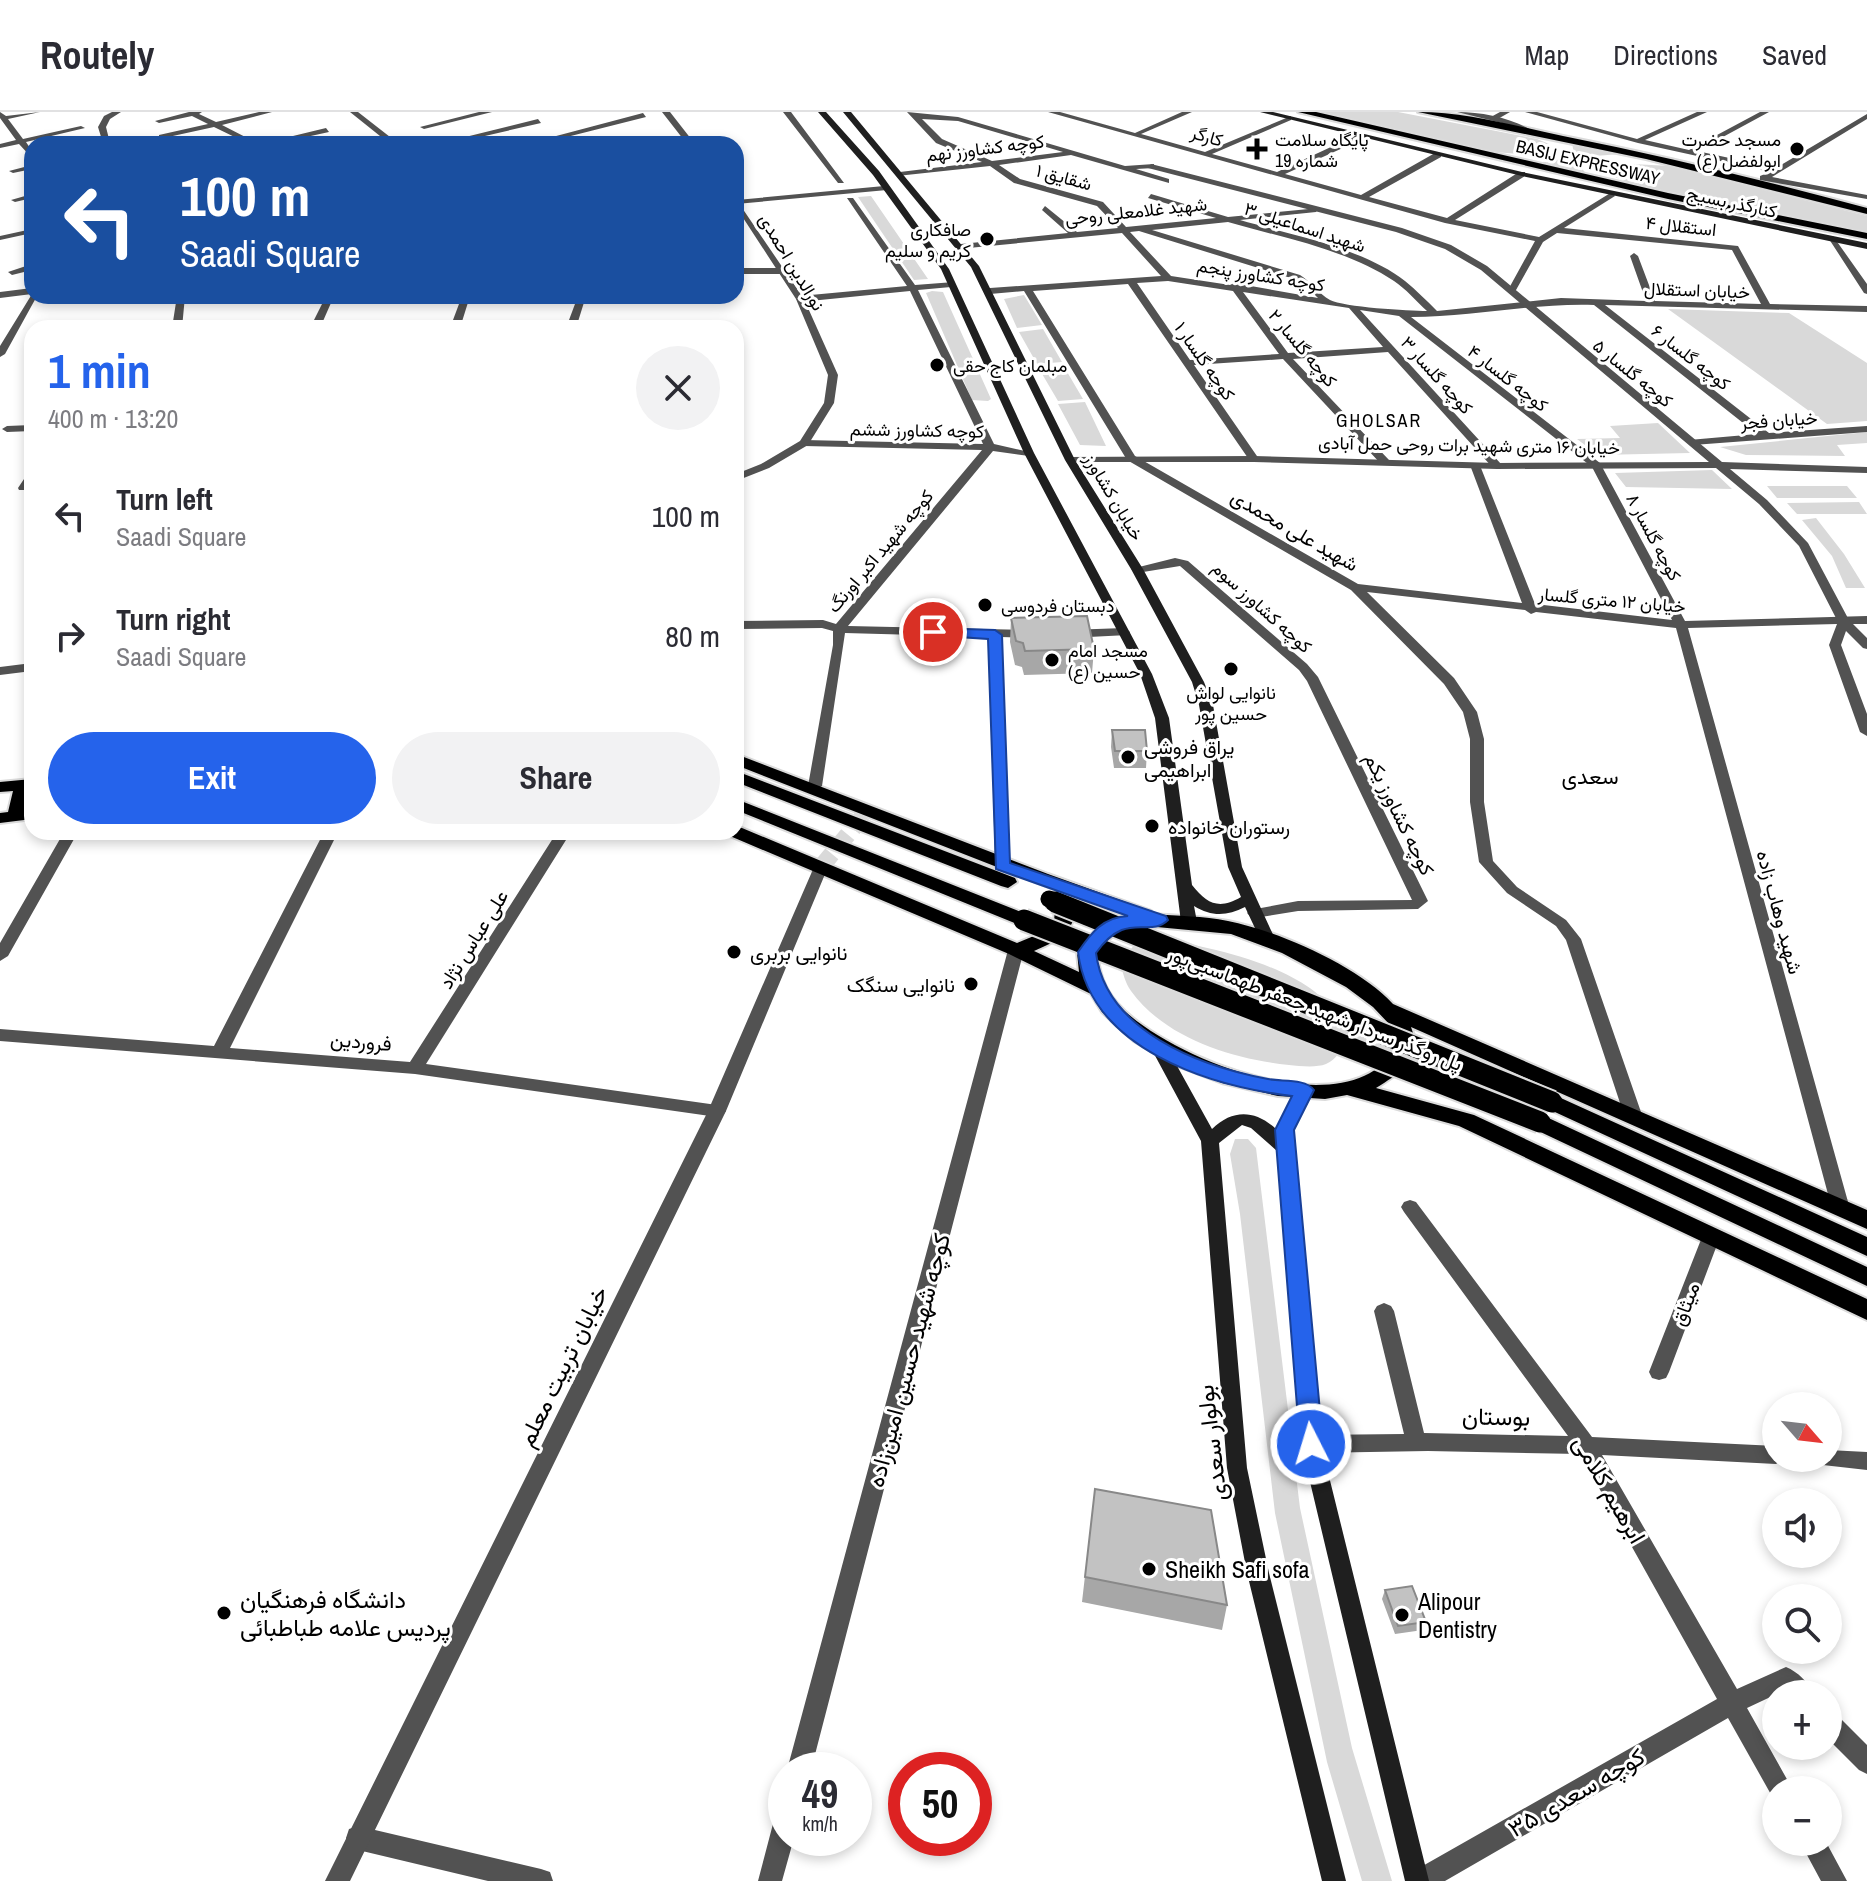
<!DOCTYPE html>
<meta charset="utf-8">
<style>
:root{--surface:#fff;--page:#f2f2f3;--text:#2b2b33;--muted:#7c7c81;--line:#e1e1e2;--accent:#2563eb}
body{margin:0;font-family:"Archivo Narrow",Vazirmatn,sans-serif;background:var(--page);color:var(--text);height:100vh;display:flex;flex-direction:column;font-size:30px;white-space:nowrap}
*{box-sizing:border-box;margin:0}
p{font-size:26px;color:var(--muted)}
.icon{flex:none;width:44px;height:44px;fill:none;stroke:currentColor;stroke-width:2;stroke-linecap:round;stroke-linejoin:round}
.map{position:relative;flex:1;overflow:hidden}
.side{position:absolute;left:24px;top:208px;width:720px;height:520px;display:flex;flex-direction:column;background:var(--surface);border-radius:24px;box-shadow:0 4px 12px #0003}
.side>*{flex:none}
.guide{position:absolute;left:24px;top:24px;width:720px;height:168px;border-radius:24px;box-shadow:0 4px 12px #0003;background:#1a4fa0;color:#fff;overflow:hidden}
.needle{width:52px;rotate:118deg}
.tools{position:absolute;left:1762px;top:1280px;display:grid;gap:16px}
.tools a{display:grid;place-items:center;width:80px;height:80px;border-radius:50%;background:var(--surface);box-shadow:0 4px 12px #0003;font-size:40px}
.speed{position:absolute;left:768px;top:1640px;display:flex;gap:16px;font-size:40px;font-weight:700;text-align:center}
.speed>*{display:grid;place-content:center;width:104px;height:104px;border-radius:50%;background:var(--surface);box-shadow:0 4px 12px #0003;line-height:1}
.speed small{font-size:20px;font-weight:400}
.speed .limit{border:12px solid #d22;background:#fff;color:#111}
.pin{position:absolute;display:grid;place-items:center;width:68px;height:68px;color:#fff;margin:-34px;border:4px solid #fff;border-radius:50%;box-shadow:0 2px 8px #0007}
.me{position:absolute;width:88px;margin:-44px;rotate:355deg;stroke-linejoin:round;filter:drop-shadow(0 0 6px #0008)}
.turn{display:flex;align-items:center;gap:28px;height:168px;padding:0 24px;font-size:36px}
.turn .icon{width:104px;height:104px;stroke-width:2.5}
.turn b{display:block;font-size:56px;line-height:68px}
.round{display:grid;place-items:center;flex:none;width:84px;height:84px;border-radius:42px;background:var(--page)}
.headline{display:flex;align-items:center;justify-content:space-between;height:136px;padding:0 24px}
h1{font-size:48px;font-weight:700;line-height:60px;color:var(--accent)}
.button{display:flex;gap:16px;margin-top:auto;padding:16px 24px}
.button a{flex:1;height:92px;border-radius:48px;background:var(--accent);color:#fff;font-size:32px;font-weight:700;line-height:92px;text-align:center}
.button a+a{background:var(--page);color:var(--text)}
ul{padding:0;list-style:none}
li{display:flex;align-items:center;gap:24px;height:120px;padding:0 24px}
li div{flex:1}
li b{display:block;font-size:30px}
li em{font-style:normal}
header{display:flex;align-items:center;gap:48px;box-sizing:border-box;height:112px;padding:0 40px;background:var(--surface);border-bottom:2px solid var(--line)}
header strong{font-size:38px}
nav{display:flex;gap:44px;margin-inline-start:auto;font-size:28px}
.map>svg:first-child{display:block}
</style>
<header>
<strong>Routely</strong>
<nav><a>Map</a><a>Directions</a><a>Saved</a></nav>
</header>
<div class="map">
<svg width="1867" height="1769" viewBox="0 0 1867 1769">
<rect width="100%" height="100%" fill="#fff"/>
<path fill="#d9d9d9" d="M1322 0H1398L1537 27 1549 32 1551 37C1516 57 1367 10 1322 0Z
M1572 31 1620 42 1595 44 1582 49 1581 55 1586 62 1536 51 1570 46 1574 42Z
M1614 51 1670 54 1867 104V120L1632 72 1605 61 1606 53Z
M871 84 928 167 914 168 858 85Z
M932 179 943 180 991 287 988 289 972 288 926 181Z
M1024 183 1042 213 1017 216 1004 187Z
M1668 197 1789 201 1867 251V309L1827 312Z
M1043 217 1062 250 1037 252 1019 220Z
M1063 253 1083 287 1058 289 1038 255Z
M1085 290 1106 334 1080 333 1058 292Z
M1658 311 1690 341 1598 343 1577 327 1620 326 1610 314Z
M1867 320V331L1837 333 1845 344 1746 343 1720 335Z
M1712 358 1732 377 1626 375 1615 361Z
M1767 374H1847L1857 386H1777Z
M1859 390 1867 402H1797L1787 391Z
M1816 406 1844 442 1865 476H1846L1832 444 1802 408Z
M1156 826C1211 835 1339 859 1345 929 1340 939 1337 947 1326 952 1316 956 1300 954 1289 953 1233 947 1166 927 1131 879 1125 871 1123 860 1120 851L1135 832Z
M1235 1027H1248L1256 1036 1300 1396 1352 1636 1392 1769H1362L1327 1650 1275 1401 1240 1102 1230 1042Z"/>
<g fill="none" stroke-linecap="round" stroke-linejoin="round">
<path stroke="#d9d9d9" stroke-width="17" stroke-dasharray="17 8" stroke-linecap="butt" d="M821 755 869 697"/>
<g stroke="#dbdbdb" stroke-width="4">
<path id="primary" d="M736 642 1048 762 1151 799 1153 802C1178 804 1203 804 1228 809 1278 819 1358 854 1393 892L1867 1098V1117L1411 915 1417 933C1404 959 1401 960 1376 976L1474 1003 1867 1187V1208L1459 1014 1347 983 1325 987 1278 984 1222 971 1175 953 1134 929 1102 900 1091 882 1009 842 730 724 727 720H736V715L742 716 1017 831 1041 821 1054 811 1056 778 736 653ZM1073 785 1127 804C1103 809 1091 820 1077 840L1079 860 1034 839C1059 829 1082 815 1073 785ZM1146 814 1231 822 1282 841 1346 875 1373 895 1391 914 1397 933C1353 1020 1165 946 1117 891 1104 876 1099 860 1097 840 1111 822 1123 816 1146 814Z
M736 659 1015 766 1017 770 1008 776 1001 774 736 670Z
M32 667 26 697H32V707L0 711V701L8 700 13 679 0 680V670Z
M736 687 1031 804 1034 808 1031 812H1017L736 698Z
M1552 982 1867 1125V1144L1544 995 1541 990 1544 985Z
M1540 1002 1867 1155V1174L1532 1016 1529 1010 1532 1004Z"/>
</g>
<g stroke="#dbdbdb" stroke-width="4">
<path id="trunk" d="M1298 0H1316L1668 81 1867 121V127L1668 87Z
M1418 0C1466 0 1516 14 1563 24 1665 44 1766 69 1867 96V102L1646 47Z"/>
</g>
<path fill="#525252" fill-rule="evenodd" d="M0 0 6 4 40 0 8 7 23 27 81 14 85 16 26 30 32 39V46L19 32 0 36V32L16 28 0 6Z
M189 0H202L199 2 216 10 259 0H272L222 13 259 32H249L214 15 159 27V23L208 12 192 4 159 11 155 9Z
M479 0H492L424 17 420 15Z
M783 0H791L844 71H838Z
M907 0 958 5 1125 54 1154 52V56L1136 57 1169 67V71L1071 43 999 53 1020 67 1103 90 1126 115 1216 106 1148 86 1151 82 1228 105 1319 96 1316 100 1240 108C1291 123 1363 136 1405 169 1416 178 1427 189 1437 199L1561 186 1646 189 1630 144 1634 141 1638 144 1655 189 1761 192 1732 138 1557 121 1543 130 1516 178 1509 180 1508 178 1535 129 1445 111 1048 0H1060L1135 21 1182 0H1192L1141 22 1205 40 1291 4V8L1212 42 1277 60 1359 22H1365V26L1285 62 1361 83 1435 41H1441V45L1369 85 1447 106 1519 60H1525V64L1455 108 1539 125 1612 80 1615 84 1564 116 1738 134 1770 192 1867 194V200L1605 193 1769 321 1867 314V320L1693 333 1688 330 1689 328 1757 322 1594 193C1532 191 1472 205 1411 205L1600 351 1685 509 1867 504V512H1853L1867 526V537L1863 536 1846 519 1841 533 1867 602V624L1860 620 1829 533 1837 512 1688 516 1850 1097 1847 1102 1841 1104 1835 1102 1832 1097 1676 516 1536 500 1531 502 1525 498 1367 480 1454 566 1477 600 1484 627V690L1493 749 1517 775 1566 808 1581 827 1642 1003 1639 1007H1627L1624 1003 1566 828 1556 814 1507 781 1479 750 1470 690V627L1463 600 1444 572 1351 478 1127 348 1024 179 990 182 986 179 990 176 1161 164 1122 121 958 137V133L961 132 1068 121 1042 98 1045 94 1077 120 1118 116 1097 94 1014 71 990 54 897 64 900 60 982 50 936 31ZM922 7 958 9 1063 40 992 49 942 27ZM1228 110C1283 126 1346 137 1394 169 1406 177 1416 189 1427 199 1409 199 1343 195 1330 188 1319 182 1311 170 1300 163L1152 118ZM1139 119 1294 167 1306 174 1318 186 1234 171 1230 173 1171 164 1130 120ZM1168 169 1233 179 1279 242 1190 248 1137 171ZM1128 172 1250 349 1259 347 1194 253 1283 247 1381 352H1389V348L1293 247 1388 240 1493 356H1501V352L1360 198 1399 204 1592 355 1672 508 1535 492 1479 351 1470 353 1522 491 1358 472 1135 344 1033 179ZM1243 180 1349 196 1383 235 1288 241Z
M1500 0H1510L1496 8 1489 6Z
M1525 0H1537L1637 27 1697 0H1707L1645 28 1689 38 1760 0H1769L1697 39 1776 56 1867 2V7L1772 65 1867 83V87L1760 68V64L1770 60 1638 31Z
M643 1 646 5 539 32H526Z
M538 7 541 11 450 32H437Z
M326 16 329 20 274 32H260Z
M661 29 664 32H653L654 30Z
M32 53V57L13 61 9 59Z
M884 74 887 78 736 92 737 88Z
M32 82V86L15 90 11 88Z
M847 86H853L915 173 954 170 955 172 951 175 918 178 994 332 1034 341 1029 344 993 339 848 514 1030 518 1036 522 1030 526 1001 525 1009 753 1002 757 995 753 989 525 845 521 822 674 815 678 808 674 833 533V519L822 516 736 517V509L823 508 836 512 982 338 804 334 799 331 804 328 983 332 910 179 800 190 796 187 800 184 907 174Z
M32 117V121L0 128V124Z
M1833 124 1867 172V182L1864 181 1829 127Z
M32 152V158L12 163 8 160Z
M736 156H780L784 159 780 162H736Z
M32 182V184H37L5 242 0 245V234Z
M326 184H334L320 216H310Z
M462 184H470L460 216H450Z
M578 184H586L576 216H566Z
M32 313V319L7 320 2 317 7 314Z
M32 360V371L27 378H19L18 376 28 361Z
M1175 446 1188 449 1307 552 1318 565 1428 789 1418 797 1298 799 1255 806 1250 804 1247 801 1250 798 1298 789 1412 788 1307 569 1299 558 1180 454 1137 461 1131 457Z
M1124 516 1130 520 1128 523 1069 526 1063 522 1069 518Z
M32 551V559L0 563V555Z
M64 720H78L8 844 0 849V831Z
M324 720H338L230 936 410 950 557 720H571L426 952 717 993 723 995 726 999 723 1003 717 1005 415 962 0 929V917L214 934Z
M1016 833 1024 838 811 1658H787L1008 838Z
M1410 1088 1416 1090 1592 1325 1776 1334V1346H1785L1776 1352 1602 1343 1737 1577 1786 1555C1798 1560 1808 1570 1814 1582H1786L1783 1579 1747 1596 1793 1678H1776V1688L1773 1686 1728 1606 1445 1769H1409L1412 1760 1717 1587 1580 1342 1428 1339 1311 1341 1304 1338 1301 1332 1304 1326 1311 1323 1404 1322 1374 1199 1377 1194 1384 1191 1391 1194 1394 1199 1424 1321 1568 1324 1404 1100 1401 1095 1404 1090Z
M1711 1118 1718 1120 1720 1125 1669 1260 1666 1266 1659 1268 1652 1266 1649 1260 1702 1125 1704 1120Z
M1828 1338 1867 1340V1358L1814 1352 1811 1346H1828Z
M1828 1599 1836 1602 1867 1633V1662L1859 1658 1828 1627Z
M786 1696V1726H794L782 1769H758L774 1708 777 1699Z
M358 1714 541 1757 550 1760 553 1769H488L358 1738 349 1735 346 1726 349 1717Z
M1800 1730H1826L1847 1769H1821Z"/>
<path fill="#525252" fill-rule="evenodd" d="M112 0H121L110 7 106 15 109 27 116 32H107L102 28 98 15 104 4Z
M350 0H358L399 32H390Z
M662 0H670L695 32H687Z
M1457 0C1483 0 1511 6 1533 19L1526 21 1502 11Z
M1151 52 1402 116 1451 133 1487 154 1722 350 1867 355V361L1730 357 1767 388 1808 431 1850 510 1844 514 1838 510 1799 434 1759 392 1716 356 1497 357 1254 350H1066V346L1070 345 1254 344 1497 351 1709 350 1481 158 1445 137 1396 120 1148 56Z
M736 87 804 187 838 263 834 291 808 333 769 356 736 369V362L761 352 800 329 824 291 828 263 796 187 736 95Z
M32 176V182L0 186V180Z
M177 184H185L182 216H172Z
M821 750 828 755 726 999 350 1769H325L708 999 814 755Z"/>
<path fill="#1f1f1f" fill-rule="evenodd" d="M818 0H826L879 59 949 157 1034 341 1152 562 1169 606 1192 773C1207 792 1219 798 1241 785L1228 755 1199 593 1192 570 1131 457 1065 348 971 155 843 0H851L979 154 1075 348 1143 457 1204 570 1213 593 1242 755 1275 827 1272 831H1262L1245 795C1227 804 1212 805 1194 794L1197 810 1194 813 1189 815 1181 810 1155 606 1140 562 1024 341 941 157 873 63Z
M1260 0H1273L1522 60 1867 131V137L1522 64Z
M1160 932 1166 934 1212 1017C1233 997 1255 998 1276 1017L1298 974H1310L1312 978 1293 1018 1321 1332 1429 1769H1405L1301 1332 1277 1039 1251 1016 1242 1013 1219 1031 1247 1356 1269 1461 1346 1769H1322L1247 1461 1227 1356 1201 1029 1152 938Z"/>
<use href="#primary" fill="#000" fill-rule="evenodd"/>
<use href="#trunk" fill="#000" fill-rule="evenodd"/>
<g stroke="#dbdbdb" stroke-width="20" stroke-linecap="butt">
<path id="primary-bridge-far1" d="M1049 787 1060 792"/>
</g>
<g stroke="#dbdbdb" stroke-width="25" stroke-linecap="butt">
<path id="primary-bridge" d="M1055 790 1552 990
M1024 808 1540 1010"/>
</g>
<use href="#primary-bridge-far1" stroke="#000" stroke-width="17"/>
<use href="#primary-bridge" stroke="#000" stroke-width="21"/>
</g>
<path fill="#a7a7a7" d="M1011 506 1094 537 1092 561 1024 563 1022 555 1015 553 1010 530Z
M1112 618 1147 639 1146 656H1114L1111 635Z
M1095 1377 1227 1493 1222 1518 1082 1490Z
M1385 1478 1426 1510 1423 1518 1395 1522 1382 1487Z"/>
<path fill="#c2c2c2" stroke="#888" stroke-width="2" d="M1087 504 1094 537 1025 539 1023 531 1016 529 1011 506Z
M1112 618H1145L1147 639H1115Z
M1095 1377 1211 1398 1227 1493 1085 1465Z
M1412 1474 1426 1510 1398 1514 1385 1478Z"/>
<path fill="#2563eb" stroke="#184099" stroke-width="2" d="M933 516 995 518 1002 523 1010 751 1166 804 1168 808C1149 827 1127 797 1096 841 1106 919 1199 954 1268 967 1281 970 1305 966 1314 978L1294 1018 1323 1332 1319 1339 1311 1342 1303 1339 1300 1332 1275 1018 1292 984C1209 974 1090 937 1078 840 1091 821 1103 805 1128 804L996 757 988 527 928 523 926 520Z"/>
<g fill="#000" stroke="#fff" stroke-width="3">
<path d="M1253 25h8v8h8v8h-8v8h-8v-8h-8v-8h8z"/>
<circle cx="1797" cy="37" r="8"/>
<circle cx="987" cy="127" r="8"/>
<circle cx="937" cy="253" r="8"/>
<circle cx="985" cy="493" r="8"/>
<circle cx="1052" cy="548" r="8"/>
<circle cx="1231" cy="557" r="8"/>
<circle cx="1128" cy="645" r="8"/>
<circle cx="1152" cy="714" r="8"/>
<circle cx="734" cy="840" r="8"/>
<circle cx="971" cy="872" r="8"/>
<circle cx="1149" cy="1457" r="8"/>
<circle cx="224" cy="1501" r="8"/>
<circle cx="1402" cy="1503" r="8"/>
</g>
<g text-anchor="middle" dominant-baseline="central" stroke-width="6" stroke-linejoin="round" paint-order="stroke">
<g font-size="18" fill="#000" stroke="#fff">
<text transform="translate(1207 24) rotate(16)">کارگر</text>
<text transform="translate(985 36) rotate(-7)">کوچه کشاورز نهم</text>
<text transform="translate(1588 50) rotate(13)">BASIJ EXPRESSWAY</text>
<text transform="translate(1064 65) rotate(15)">شقایق ۱</text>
<text transform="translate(1732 90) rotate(12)">کنارگذر بسیج</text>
<text transform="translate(1136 99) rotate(-6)">شهید غلامعلی روحی</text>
<text transform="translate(1681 114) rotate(6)">استقلال ۴</text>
<text transform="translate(1305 115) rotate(18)">شهید اسماعیلی ۳</text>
<text transform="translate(792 150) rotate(59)">نورالدین احمدی</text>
<text transform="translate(1261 163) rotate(9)">کوچه کشاورز پنجم</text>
<text transform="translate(1697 178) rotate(2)">خیابان استقلال</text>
<text transform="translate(1303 236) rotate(50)">کوچه گلسار ۲</text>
<text transform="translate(1691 245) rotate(38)">کوچه گلسار ۶</text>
<text transform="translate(1205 249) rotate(55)">کوچه گلسار ۱</text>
<text transform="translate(1633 261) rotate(39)">کوچه گلسار ۵</text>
<text transform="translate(1437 263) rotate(48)">کوچه گلسار ۳</text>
<text transform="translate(1508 266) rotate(38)">کوچه گلسار ۴</text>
<text transform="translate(1779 308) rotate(-4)">خیابان فجر</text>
<text transform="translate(917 318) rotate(1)">کوچه کشاورز ششم</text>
<text transform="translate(1469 333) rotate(1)">خیابان ۱۶ متری شهید برات روحی حمل آبادی</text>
<text transform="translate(1114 385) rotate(59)">خیابان کشاورز</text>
<text transform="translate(1654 425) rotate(62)">کوچه گلسار ۸</text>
<text transform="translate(880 439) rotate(-50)">کوچه شهید اکبر اورنگ</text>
<text transform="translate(1612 488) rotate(5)">خیابان ۱۲ متری گلسار</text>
<text transform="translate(1262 495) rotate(42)">کوچه کشاورز سوم</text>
</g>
<g font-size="18" fill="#000" stroke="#fff" text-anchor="start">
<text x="1275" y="27">پایگاه سلامت<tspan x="1275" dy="21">شماره 19</tspan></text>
<text x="1781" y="27" text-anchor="end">مسجد حضرت<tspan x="1781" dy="21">ابولفضل (ع)</tspan></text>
<text x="971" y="117" text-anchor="end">صافکاری<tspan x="971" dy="21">کریم و سلیم</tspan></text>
<text x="953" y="253">مبلمان کاج حقی</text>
<text x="1001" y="493">دبستان فردوسی</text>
<text x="1068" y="538">مسجد امام<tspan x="1068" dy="21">حسین (ع)</tspan></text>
<text x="1231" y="580" text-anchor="middle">نانوایی لواش<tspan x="1231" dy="21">حسین پور</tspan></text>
</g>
<g font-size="18" letter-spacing="2" fill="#000" stroke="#fff">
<text x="1379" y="308">GHOLSAR</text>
</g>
<g font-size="20" fill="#000" stroke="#fff">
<text transform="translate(1295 418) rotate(30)">شهید علی محمدی</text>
<text transform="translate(1400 702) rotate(64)">کوچه کشاورز یکم</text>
<text transform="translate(1780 800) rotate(75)">شهید وهاب زاده</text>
<text transform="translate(473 827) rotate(-58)">علی عباس نژاد</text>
<text transform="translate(1315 896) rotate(21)">پل روگذر سردار شهید جعفر طهماسبی‌پور</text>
<text transform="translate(361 929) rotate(5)">فروردین</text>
<text transform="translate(1685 1192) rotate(-69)">میثاق</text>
</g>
<g font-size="20" fill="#000" stroke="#fff" text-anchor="start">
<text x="1144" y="634">یراق فروشی<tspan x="1144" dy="23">ابراهیمی</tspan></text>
<text x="1168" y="714">رستوران خانواده</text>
<text x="750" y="840">نانوایی بربری</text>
<text x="955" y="872" text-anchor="end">نانوایی سنگک</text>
</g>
<g font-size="22" fill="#000" stroke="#fff">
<text x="1590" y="664">سعدی</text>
</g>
<g font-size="24" fill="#000" stroke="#fff">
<text transform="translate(908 1248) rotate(-75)">کوچه شهید حسین امین‌زاده</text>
<text transform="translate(562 1254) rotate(-64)">خیابان تربیت معلم</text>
<text transform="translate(1496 1304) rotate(1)">بوستان</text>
<text transform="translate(1211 1331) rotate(-97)">بولوار سعدی</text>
<text transform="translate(1610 1377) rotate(60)">ابرهیم کلامی</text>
<text transform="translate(1576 1680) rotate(-30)">کوچه سعدی ۳۵</text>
</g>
<g font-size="24" fill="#000" stroke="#fff" text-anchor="start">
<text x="1165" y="1457">Sheikh Safi sofa</text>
<text x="240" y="1487">دانشگاه فرهنگیان<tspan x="240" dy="28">پردیس علامه طباطبائی</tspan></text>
<text x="1418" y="1489">Alipour<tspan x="1418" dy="28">Dentistry</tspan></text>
</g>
</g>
</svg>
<div class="tools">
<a><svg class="needle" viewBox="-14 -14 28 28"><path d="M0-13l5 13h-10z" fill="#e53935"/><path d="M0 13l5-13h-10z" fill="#7c7c81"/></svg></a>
<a><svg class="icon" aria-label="sound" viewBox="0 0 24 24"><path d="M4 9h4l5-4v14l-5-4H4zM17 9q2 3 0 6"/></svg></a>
<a><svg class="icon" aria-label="search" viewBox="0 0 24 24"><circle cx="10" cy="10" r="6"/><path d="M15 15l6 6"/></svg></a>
<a>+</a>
<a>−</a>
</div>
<div class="speed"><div>49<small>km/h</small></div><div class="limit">50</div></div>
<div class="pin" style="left:933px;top:520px;background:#d93025"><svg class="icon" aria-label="arrive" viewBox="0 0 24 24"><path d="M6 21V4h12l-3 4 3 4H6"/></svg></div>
<svg class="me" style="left:1311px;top:1332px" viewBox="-20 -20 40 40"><circle r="17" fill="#2563eb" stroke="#fff" stroke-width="3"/><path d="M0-11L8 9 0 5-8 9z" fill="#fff"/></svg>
<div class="guide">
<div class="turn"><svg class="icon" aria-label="left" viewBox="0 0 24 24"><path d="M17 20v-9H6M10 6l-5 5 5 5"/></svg><div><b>100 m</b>Saadi Square</div></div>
</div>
<section class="side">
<div class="headline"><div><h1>1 min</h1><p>400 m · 13:20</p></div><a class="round"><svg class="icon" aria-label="close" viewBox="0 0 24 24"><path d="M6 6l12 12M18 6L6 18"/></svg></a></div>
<ul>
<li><svg class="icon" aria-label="left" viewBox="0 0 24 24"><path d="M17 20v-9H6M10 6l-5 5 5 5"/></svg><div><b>Turn left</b><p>Saadi Square</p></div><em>100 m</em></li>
<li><svg class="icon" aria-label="right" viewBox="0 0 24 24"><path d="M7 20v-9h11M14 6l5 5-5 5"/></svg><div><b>Turn right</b><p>Saadi Square</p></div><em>80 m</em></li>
</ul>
<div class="button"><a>Exit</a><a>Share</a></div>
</section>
</div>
